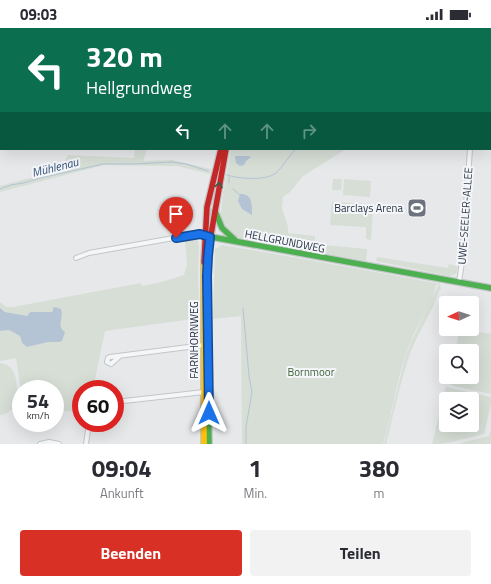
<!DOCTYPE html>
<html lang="de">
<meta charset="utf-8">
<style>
:root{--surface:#fff;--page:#f2f2f3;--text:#2b2b33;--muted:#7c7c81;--accent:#d93025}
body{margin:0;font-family:"Titillium Web",sans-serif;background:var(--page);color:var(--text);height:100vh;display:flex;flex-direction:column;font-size:15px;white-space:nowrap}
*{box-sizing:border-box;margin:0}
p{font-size:13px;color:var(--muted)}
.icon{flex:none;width:22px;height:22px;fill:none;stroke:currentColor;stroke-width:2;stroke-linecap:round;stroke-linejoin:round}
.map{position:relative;height:416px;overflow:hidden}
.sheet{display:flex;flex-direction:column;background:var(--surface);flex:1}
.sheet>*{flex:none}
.banner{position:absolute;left:0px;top:0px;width:491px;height:122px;box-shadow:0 4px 16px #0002;background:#0b6e4f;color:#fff;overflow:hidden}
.needle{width:26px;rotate:266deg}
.fabs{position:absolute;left:439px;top:268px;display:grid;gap:8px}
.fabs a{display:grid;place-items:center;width:40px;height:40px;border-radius:4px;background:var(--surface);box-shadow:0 4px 16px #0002;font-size:20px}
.speed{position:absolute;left:12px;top:352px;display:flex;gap:8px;font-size:20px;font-weight:700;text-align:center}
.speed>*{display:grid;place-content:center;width:52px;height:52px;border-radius:50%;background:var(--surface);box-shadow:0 4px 16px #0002;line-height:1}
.speed small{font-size:10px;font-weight:400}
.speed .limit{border:6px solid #d22;background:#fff;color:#111}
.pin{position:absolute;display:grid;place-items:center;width:34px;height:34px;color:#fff;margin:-41px -17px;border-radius:50% 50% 50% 0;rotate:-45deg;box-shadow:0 0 4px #0007}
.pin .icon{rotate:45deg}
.me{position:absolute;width:44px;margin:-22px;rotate:0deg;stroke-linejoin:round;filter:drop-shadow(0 0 3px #0008)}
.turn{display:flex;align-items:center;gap:14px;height:84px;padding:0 20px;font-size:18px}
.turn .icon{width:52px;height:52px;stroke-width:2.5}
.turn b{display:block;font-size:28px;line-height:34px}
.lanes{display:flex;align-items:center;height:38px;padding:0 20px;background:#0003;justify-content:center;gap:20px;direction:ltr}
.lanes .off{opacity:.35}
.eta{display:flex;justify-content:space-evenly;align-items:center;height:68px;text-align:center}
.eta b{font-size:24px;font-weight:700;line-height:28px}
.button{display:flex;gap:8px;margin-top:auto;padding:8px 20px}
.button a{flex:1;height:46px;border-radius:4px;background:var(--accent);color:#fff;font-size:16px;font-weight:700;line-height:46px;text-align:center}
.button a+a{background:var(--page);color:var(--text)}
.status{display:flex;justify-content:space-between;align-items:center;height:28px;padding:0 20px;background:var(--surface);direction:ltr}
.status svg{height:11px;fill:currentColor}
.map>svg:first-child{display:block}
</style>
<div class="status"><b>09:03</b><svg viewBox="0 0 49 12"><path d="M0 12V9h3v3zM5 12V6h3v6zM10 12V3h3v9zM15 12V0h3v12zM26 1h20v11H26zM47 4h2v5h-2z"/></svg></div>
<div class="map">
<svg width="491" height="416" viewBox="0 0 491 416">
<rect width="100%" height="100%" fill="#e6e8ea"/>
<path fill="#d6ded6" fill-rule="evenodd" d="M135 121H147L143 133 172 132 211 141 210 146 177 138 104 137 0 164V158L60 142 68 127 134 130Z
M231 121H346L303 148 290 164 283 169 282 180 288 199V205L315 208 314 222 235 209 226 203C226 197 221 192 221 186 222 164 228 142 231 121Z
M333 151H342L341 162H332Z
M344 151 371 153 370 169 343 167Z
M332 174 370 176V178H373L371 212 366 211V199L330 197Z
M194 210 198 213 199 219 198 249 200 290 105 303 93 361H81V382L55 384V361H21V363L16 330 0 333V303L9 302 20 308 22 315 27 319 48 314H59C61 303 60 293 61 281L55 279 53 283 51 284H30L27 288C18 288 7 286 0 280V274L6 279H13L141 255 142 258 162 254 184 247 187 236 185 211Z
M222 217C293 229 364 242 435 255L440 256 441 262H439C433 284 419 302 411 323 400 353 394 385 386 416H384L405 330 411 314 439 256 437 257 436 256C433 277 417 295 410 315 397 347 393 383 383 416H242L241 288 213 291 215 221Z
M323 217 367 221 366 233 323 225Z
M377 229 448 240 449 236 458 239 456 246 449 248 376 233Z
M460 301 491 306V366L454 358 447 354 448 349H472V323H455Z
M0 335C15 337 16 349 17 361 18 374 15 385 0 387Z
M446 359 491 369V376L484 406 442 416H432ZM446 371H472V397H446Z
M491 401V416H458L489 408Z"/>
<path fill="#b4c4d5" d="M235 128H248L251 129 246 133 244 137 240 138 236 135Z
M240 166C253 165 252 178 252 187L242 181 238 173Z
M55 279 61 281C64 290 56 298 65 304L62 313 59 314H48L27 319 22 315 20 308 9 302 0 303V280L5 284 27 288 30 284H51L53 283V280Z"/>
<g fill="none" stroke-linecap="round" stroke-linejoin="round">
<path stroke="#b4c4d5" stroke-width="1" d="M490 56 491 55
M227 147C238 151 267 153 276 145 284 138 288 128 296 121
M229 155V149
M0 161 11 157 23 155 45 149 103 136H134L172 134 186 136 208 143
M233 161 240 167
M243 280 249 348 252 364 246 399V416"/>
<g stroke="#c4c6c8" stroke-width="6">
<path id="street" d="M41 1V0
M183 1V0
M0 82 1 81
M490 87 491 86
M76 230 89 225 196 206 204 207
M459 254 462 234 470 121
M120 328 111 336 107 334 108 330 110 329 204 317
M115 374 204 364
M40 416 49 414 59 416
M86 416 89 395"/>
</g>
<g stroke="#c4c6c8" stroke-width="8">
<path id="fast" d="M93 0 99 1
M237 0V1
M244 0V1
M272 1 274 0
M215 183 222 200 236 213
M206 208 491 260
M208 303V342
M208 363 209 416"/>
</g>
<g stroke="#c4c6c8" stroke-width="8">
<path id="slow" d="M204 234V416"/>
</g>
<g stroke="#c4c6c8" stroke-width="8">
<path id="jam" d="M253 1 257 0
M204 234 207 179 221 121
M207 248 209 218 226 121"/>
</g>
<use href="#street" stroke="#f5f6f7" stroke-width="4"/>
<use href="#fast" stroke="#4caf50" stroke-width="5.5"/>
<use href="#slow" stroke="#ffc107" stroke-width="5.5"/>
<use href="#jam" stroke="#c62828" stroke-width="5.5"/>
</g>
<defs><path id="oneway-chevron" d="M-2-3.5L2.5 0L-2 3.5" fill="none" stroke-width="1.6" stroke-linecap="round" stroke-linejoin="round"/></defs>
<use stroke="#375f49" href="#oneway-chevron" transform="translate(219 157) rotate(-80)"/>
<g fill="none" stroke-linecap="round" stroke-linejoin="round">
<g stroke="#114b97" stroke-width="10">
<path id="route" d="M176 210 200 206 210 209 208 228 207 248 209 385"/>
</g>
<use href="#route" stroke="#1a73e8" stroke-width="7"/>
</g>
<defs>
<g id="stadium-square" transform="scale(1)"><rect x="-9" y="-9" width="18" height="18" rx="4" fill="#6c737f" stroke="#f4f6f9"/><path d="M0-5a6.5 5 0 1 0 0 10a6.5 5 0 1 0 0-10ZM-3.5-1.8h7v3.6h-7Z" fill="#fff"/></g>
</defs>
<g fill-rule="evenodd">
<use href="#stadium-square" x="417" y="180"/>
</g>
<g text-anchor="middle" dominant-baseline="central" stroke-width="4" stroke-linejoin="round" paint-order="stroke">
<g font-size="11" fill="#2b3445" stroke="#f4f6f9" text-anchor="end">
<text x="403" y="180">Barclays Arena</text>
</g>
<g font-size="11" fill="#2b3445" stroke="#f4f6f9">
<text transform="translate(465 188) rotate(-86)">UWE-SEELER-ALLEE</text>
<text transform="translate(285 213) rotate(11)">HELLGRUNDWEG</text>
<text transform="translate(194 312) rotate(-90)">FARNHORNWEG</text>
</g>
<g font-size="11" fill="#3f6138" stroke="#f4f6f9">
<text x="311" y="344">Bornmoor</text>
</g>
<g font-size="12" font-style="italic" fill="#34527a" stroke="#f4f6f9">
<text transform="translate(55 139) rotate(-14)">Mühlenau</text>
</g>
</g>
</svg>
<div class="fabs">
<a><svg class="needle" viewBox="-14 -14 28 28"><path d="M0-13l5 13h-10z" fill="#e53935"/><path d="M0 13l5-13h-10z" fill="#7c7c81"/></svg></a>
<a><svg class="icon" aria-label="search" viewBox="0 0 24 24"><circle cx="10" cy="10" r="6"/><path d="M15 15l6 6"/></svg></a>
<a><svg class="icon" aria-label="layers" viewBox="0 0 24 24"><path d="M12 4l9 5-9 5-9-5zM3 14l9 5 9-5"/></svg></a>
</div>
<div class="speed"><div>54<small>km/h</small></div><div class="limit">60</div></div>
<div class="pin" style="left:176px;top:210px;background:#d93025"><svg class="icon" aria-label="arrive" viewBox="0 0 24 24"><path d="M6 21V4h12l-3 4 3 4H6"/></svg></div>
<svg class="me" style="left:209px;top:385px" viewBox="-20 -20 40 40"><path d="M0-17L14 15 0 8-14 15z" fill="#1a73e8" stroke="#fff" stroke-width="4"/></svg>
<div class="banner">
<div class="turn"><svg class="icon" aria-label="left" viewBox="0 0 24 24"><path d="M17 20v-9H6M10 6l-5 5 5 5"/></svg><div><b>320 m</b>Hellgrundweg</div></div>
<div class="lanes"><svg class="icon" aria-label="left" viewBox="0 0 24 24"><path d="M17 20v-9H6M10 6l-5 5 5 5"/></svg><svg class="icon off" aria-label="ahead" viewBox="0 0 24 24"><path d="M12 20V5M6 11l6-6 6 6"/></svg><svg class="icon off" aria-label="ahead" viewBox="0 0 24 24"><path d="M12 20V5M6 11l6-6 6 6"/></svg><svg class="icon off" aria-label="right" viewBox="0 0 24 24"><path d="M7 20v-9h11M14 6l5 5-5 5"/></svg></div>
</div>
</div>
<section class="sheet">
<div class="eta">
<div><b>09:04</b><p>Ankunft</p></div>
<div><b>1</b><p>Min.</p></div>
<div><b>380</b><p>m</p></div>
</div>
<div class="button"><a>Beenden</a><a>Teilen</a></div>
</section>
